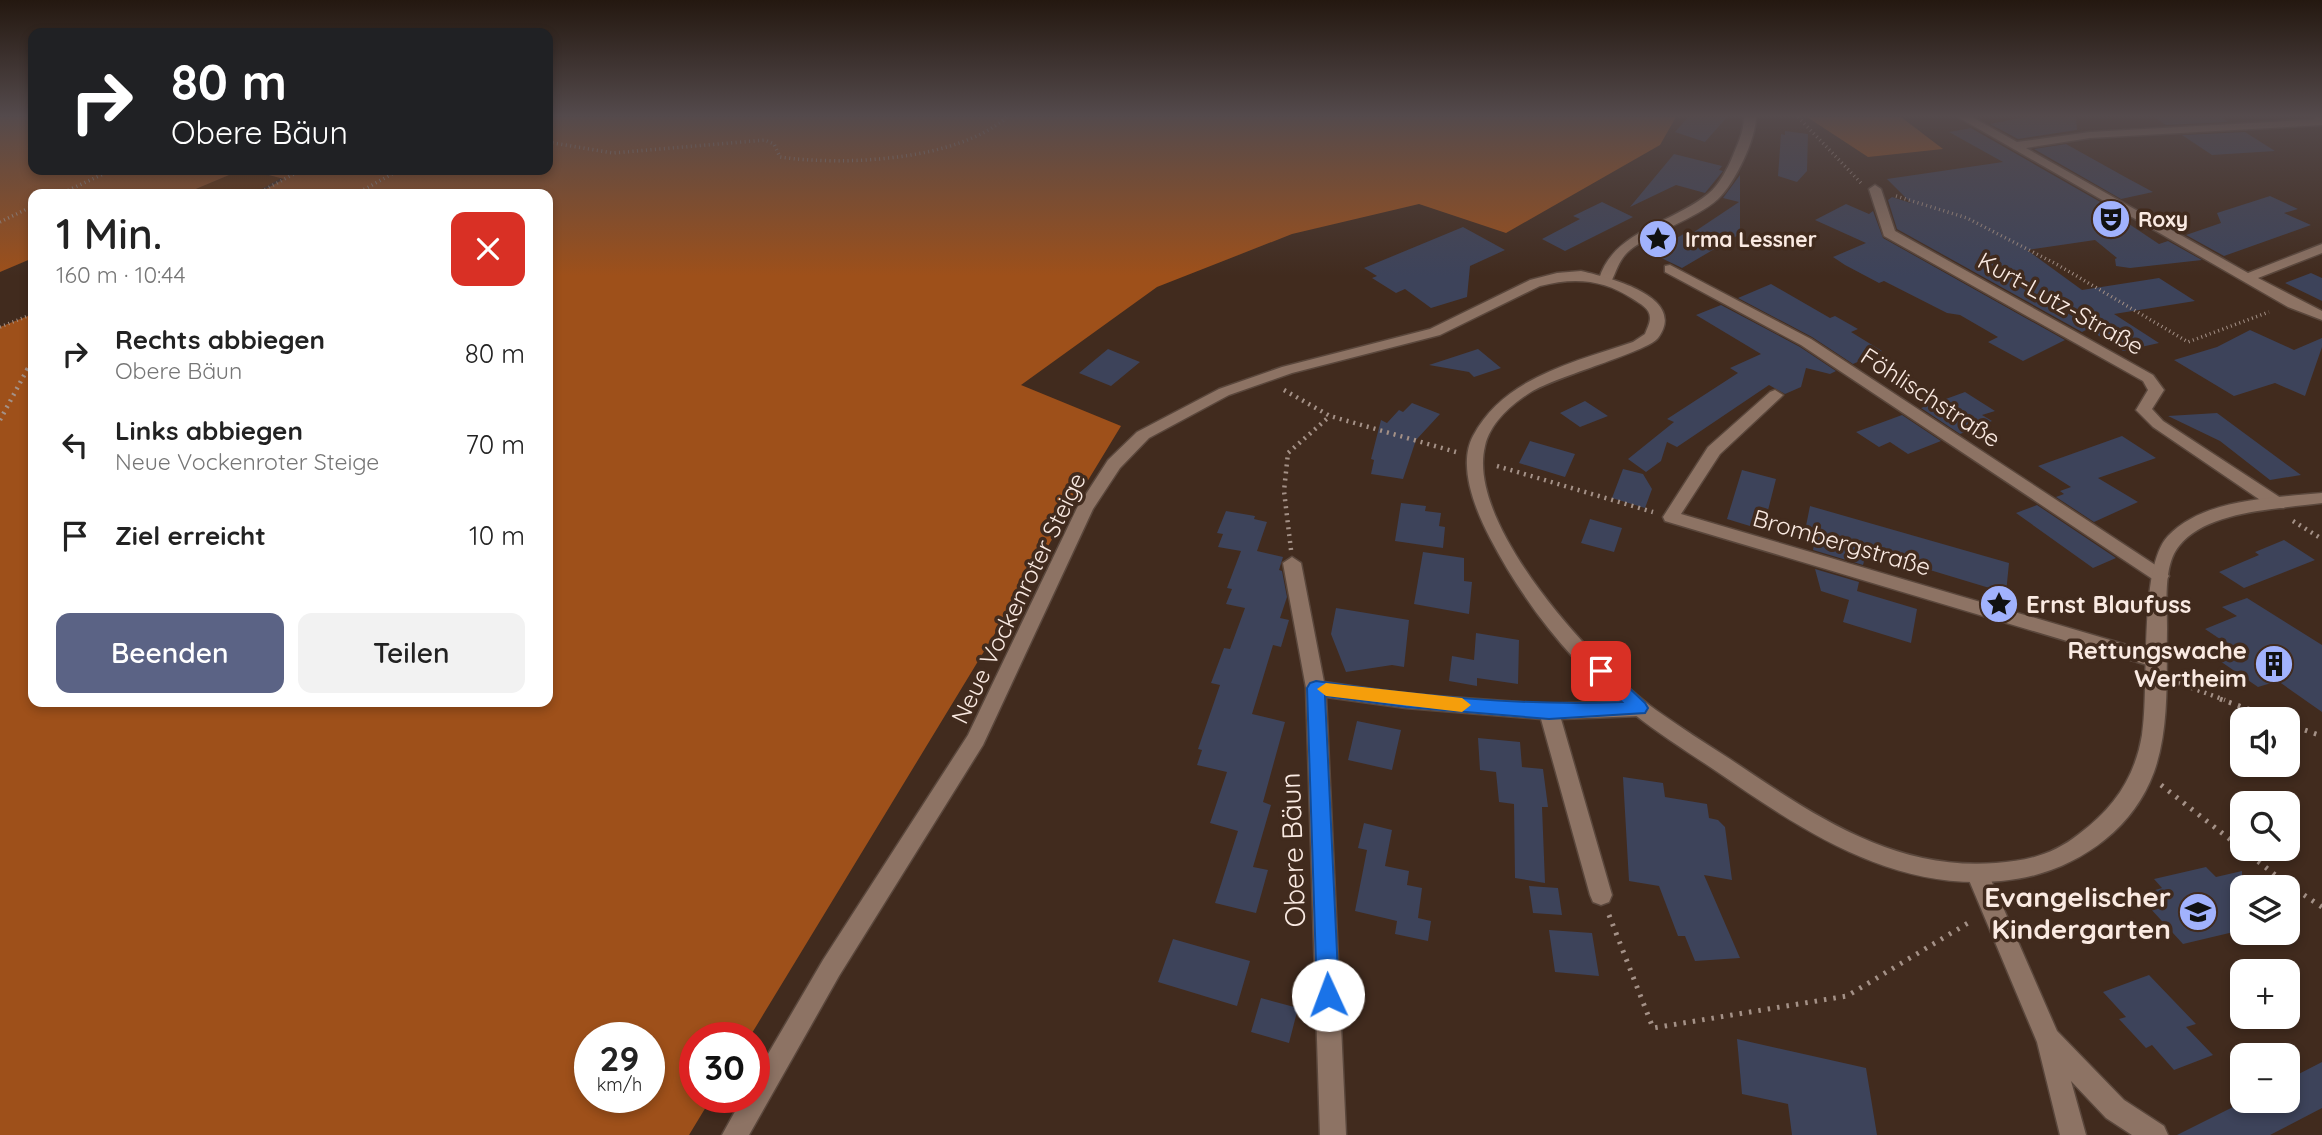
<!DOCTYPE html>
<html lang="de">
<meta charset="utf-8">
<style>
:root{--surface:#fff;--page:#f2f2f2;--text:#222;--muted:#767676;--accent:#5b6385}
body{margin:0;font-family:Quicksand,sans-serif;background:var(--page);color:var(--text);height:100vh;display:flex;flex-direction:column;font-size:26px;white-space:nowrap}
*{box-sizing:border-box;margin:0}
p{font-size:23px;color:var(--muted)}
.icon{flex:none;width:38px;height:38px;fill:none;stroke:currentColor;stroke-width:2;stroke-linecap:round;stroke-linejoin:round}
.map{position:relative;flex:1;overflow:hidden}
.panel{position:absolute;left:28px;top:189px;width:525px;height:518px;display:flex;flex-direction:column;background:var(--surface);border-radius:14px;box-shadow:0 4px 10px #0003}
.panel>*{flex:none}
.top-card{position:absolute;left:28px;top:28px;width:525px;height:147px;border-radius:14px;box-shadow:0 4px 10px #0003;background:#202124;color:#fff;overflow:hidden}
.controls{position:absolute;left:2230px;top:707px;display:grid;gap:14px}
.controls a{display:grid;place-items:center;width:70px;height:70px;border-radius:14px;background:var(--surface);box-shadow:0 4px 10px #0003;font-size:35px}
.speed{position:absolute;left:574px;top:1022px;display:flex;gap:14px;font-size:35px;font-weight:700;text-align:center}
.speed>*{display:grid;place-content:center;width:91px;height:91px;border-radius:50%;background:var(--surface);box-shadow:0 4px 10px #0003;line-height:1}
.speed small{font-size:18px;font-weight:400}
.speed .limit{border:10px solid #d22;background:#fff;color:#111}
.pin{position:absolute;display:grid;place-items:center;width:60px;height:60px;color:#fff;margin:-30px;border-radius:14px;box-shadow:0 4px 10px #0006}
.me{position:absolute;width:77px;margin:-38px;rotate:358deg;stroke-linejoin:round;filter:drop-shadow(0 0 5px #0008)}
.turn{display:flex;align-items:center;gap:24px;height:147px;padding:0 28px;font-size:32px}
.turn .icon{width:91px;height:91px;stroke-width:2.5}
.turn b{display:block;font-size:49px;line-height:60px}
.round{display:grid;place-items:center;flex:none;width:74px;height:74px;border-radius:14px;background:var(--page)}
.overview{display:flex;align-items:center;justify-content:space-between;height:119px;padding:0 28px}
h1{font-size:42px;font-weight:600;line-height:52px}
.primary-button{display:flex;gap:14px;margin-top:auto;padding:14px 28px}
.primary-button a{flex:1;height:80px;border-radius:14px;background:var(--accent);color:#fff;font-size:28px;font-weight:600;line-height:80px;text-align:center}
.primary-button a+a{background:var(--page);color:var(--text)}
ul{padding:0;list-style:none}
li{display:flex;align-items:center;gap:21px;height:91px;padding:0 28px}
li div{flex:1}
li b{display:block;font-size:26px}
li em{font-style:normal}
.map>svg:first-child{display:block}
</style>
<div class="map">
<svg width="2322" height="1135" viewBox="0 0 2322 1135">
<rect width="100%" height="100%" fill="#412b1e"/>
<path fill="#652d01" d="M241 170 281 178 253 194H184Z"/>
<path fill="#9e501a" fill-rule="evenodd" d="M0 117H33V170H241L184 194H33V258L0 272Z
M548 117H1676L1660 145 1506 233 1419 204 1292 234 1157 287 1021 385 1121 426 749 1038H695V1097H712L689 1135H0V327L33 314V702H548V194H257L284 179 249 170H548ZM590 1038H649V1097H590Z
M1807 117H1901L1943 149 1868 157Z"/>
<path fill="#3d435a" d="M1688 117H1727L1705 142 1675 132Z
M2025 117H2076L2077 130 2018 139 1990 124Z
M2154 117H2221L2228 122 2166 125Z
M1971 128 2102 203 2099 204 2159 244 2168 241 2202 260 2130 268 2116 266 2115 259 2117 258 2095 240 2027 250 2082 290 2159 278 2195 301 2114 314 2159 343 2123 351 2088 329 2082 332 1897 229 1888 200 1892 197 1911 203 1887 179 2003 162 1949 132Z
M1785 131 1808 134 1807 171 1797 182 1778 176 1781 134 1785 135Z
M2245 132 2275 151 2212 155 2182 135Z
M2066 144 2127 178 2153 192 2121 199 2034 149Z
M1674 154 1722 166 1719 170 1723 171 1705 193 1676 185 1630 207Z
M1740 175V234L1682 268 1651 253 1687 232 1691 234 1739 202 1723 198Z
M2270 196 2298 209 2284 213 2311 225 2224 256 2186 235 2221 223 2217 213Z
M1602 202 1633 217 1565 251 1542 239 1580 219 1573 216Z
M1846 204 1869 214 1873 211 1883 238 2065 340 2023 361 1988 342 1998 337 1960 315 1947 313 1884 281 1879 283 1845 265 1833 257 1866 243 1815 220Z
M1463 227 1505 250 1470 266 1467 297 1431 308 1405 289 1396 293 1372 278 1377 276 1364 268Z
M2311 273 2322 278V301L2285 283Z
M1771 284 1830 318 1835 316 1858 329 1851 332 1882 351 1853 364 1812 337 1738 298Z
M1721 305 1800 347 1836 371 1830 374 1806 368 1801 387 1785 394 1769 385 1677 447 1667 442 1661 461 1646 472 1628 459 1674 422 1667 419 1738 373 1730 368 1761 354 1696 315Z
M2250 330 2294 350 2322 338V347L2305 396 2275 383 2234 396 2174 360 2217 347Z
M1108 349 1140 362 1111 386 1079 373Z
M1478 349 1501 368 1474 377 1469 372 1429 365Z
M1965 392 1995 411 1982 415 1992 421 1960 434 1921 408Z
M1585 401 1608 416 1580 427 1560 413Z
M1412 403 1440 414 1416 440 1403 479 1371 474 1374 460 1371 459 1381 420 1387 423 1399 410 1403 412Z
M2217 413 2301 475 2270 480 2220 441 2168 416Z
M1902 415 1941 441 1908 454 1890 442 1879 447 1856 432Z
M2122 436 2156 458 2098 478 2138 502 2094 522 2056 497 2064 494 2060 491 2071 487 2038 466Z
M1530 441 1575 454 1565 477 1519 463Z
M1623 469 1643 474 1652 489 1645 508 1612 498Z
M1742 470 1776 479 1763 530 1727 519Z
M1401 503 1426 506 1425 511 1441 513 1439 526 1445 527 1443 548 1395 541Z
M2037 505 2116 558 2093 568 2016 513Z
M1810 506 2009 563 2006 593 1867 551 1863 565 1813 550 1817 529 1806 526Z
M1226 511 1255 516 1254 519 1267 522 1257 551 1283 557 1279 570 1282 571 1287 597 1280 618 1289 620 1281 647 1273 645 1252 714 1285 722 1263 802 1271 805 1253 867 1268 870 1256 913 1215 903 1238 831 1210 823 1227 772 1197 765 1202 750 1198 749 1220 685 1211 683 1224 648 1230 649 1245 608 1226 604 1232 589 1227 588 1241 551 1218 547 1223 534 1217 533Z
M1590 519 1622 528 1614 552 1581 543Z
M2284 540 2315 560 2244 588 2219 572 2259 555 2255 552Z
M1423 552 1464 558V581L1472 582 1469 614 1414 604Z
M1815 569 1859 582 1857 591 1917 609 1911 643 1843 622 1849 600 1821 591Z
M2247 598 2322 645V712L2278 681 2258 687 2201 648 2226 643 2205 629 2237 616 2222 607Z
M1336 608 1409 620 1404 667 1392 665 1346 672 1331 634Z
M1476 633 1519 640 1518 684 1477 678V686L1449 681 1452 656 1474 660Z
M1357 721 1401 730 1392 770 1348 760Z
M1478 738 1520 742 1522 767 1543 769 1548 807H1542L1545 883 1515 878 1514 804 1499 802 1496 772 1480 770Z
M1623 777 1663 783 1665 797 1707 804 1709 818 1718 820 1725 827 1732 880 1704 875 1740 958 1695 961 1685 936H1678L1659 886 1629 881Z
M1364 823 1392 830 1385 866 1409 871 1407 885 1422 888 1418 918 1431 921 1428 941 1395 934 1397 921 1355 911 1367 850 1358 848Z
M2206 867 2216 877 2242 871V930L2183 944 2138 895 2162 888 2154 879Z
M1529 886 1558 888 1562 915 1533 913Z
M1549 930 1592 933 1599 976 1555 972Z
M1173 939 1250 961 1237 1006 1158 982Z
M2149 975 2196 1024 2186 1027 2213 1055 2174 1070 2152 1045 2146 1048 2119 1019 2126 1017 2103 992Z
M1261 998 1298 1008 1289 1043 1251 1032Z
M1737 1039 1866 1068 1877 1135H1792L1788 1104 1742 1094Z
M2322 1062V1108L2270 1135H2177L2245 1101H2287V1080Z"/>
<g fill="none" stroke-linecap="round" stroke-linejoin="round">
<g stroke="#5a473c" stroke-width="3">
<path id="street" d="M1744 117H1756C1756 139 1735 183 1718 199 1696 219 1654 231 1630 250 1619 259 1617 270 1611 282H1601L1599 279C1613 231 1673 223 1708 194 1719 186 1729 166 1734 153 1739 141 1744 130 1744 117Z
M1958 117H1972L2017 142 2090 132 2322 119V125L2090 138 2026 148 2248 273 2322 244V253L2258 278 2322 311V320L2288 307Z
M1875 185 1881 189 1895 231 2153 375 2164 390 2152 409 2163 421 2284 500 2286 504 2284 508H2272L2153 427 2136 410 2148 390 2143 381 1884 236 1869 189Z
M1670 265 1811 339 2166 572 2169 576 2166 580H2154L1801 345 1665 272V266Z
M1775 390 1783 395 1780 398 1720 454 1681 514 2161 655 2163 660 2161 665 2154 667 1665 521 1663 517 1708 447 1770 392Z
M1292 557 1301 563 1324 682 1406 694 1549 704 1639 700 1646 703 1649 708 1646 713 1639 716 1561 719 1612 895 1609 902 1601 905 1593 902 1590 895 1541 719 1406 708 1326 697 1346 1135H1320L1306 688 1283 563Z
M1977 864 1985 866 1988 873 2057 1031 2124 1100 2164 1126 2168 1135H2132L2106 1118 2071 1081 2086 1135H2060L2037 1042 1966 873 1969 866Z"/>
</g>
<g stroke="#5a473c" stroke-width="3">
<path id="secondary" d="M2312 117H2322V122Z
M1581 271C1606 277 1689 296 1658 338 1647 352 1557 376 1531 392 1512 404 1490 423 1485 446 1465 525 1597 667 1656 710 1680 727 1705 743 1730 759 1812 814 1893 871 1996 863 2028 861 2054 854 2079 834 2114 808 2135 777 2142 735 2150 688 2138 567 2168 536 2204 498 2274 498 2322 493V503C2280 509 2207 510 2179 546 2163 565 2167 604 2167 628 2166 675 2170 727 2154 772 2131 836 2065 876 2001 881 1891 891 1802 830 1716 771 1688 752 1660 735 1634 714 1574 667 1525 605 1490 538 1476 511 1457 466 1473 436 1504 377 1575 362 1633 342L1645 334C1647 329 1650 323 1650 318 1650 308 1640 304 1633 299 1603 279 1574 277 1540 286L1440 335 1292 373 1229 395 1149 438 1120 468 1093 509 983 745 839 976 749 1135H722L743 1097H754V1078L823 960 968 735 1077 508 1108 460 1137 432 1219 389 1282 367 1430 329 1530 280 1557 273Z"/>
</g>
<path stroke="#a49187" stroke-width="3.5" stroke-dasharray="1 3.5" stroke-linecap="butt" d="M1798 117 1861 183
M548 142 613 153 765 140 774 144 780 157C844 166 956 161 1007 117
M60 194 112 170
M257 194 301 170
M356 194 399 170
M1896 196 1967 218 2058 265 2188 342 2269 312
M0 222 33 206
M0 327 33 314
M27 369 33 359"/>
<path stroke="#a49187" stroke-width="4.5" stroke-dasharray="2 5" stroke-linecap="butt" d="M1284 390 1330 416 1456 452
M0 420 28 368
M1497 466 1653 512
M2293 521 2322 539
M1291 550 1284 491 1288 453 1330 416
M2178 683 2225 700"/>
<path stroke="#a49187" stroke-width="5" stroke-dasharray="2.5 7" stroke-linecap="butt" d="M2220 699 2276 719
M2287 724 2322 736
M2161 785 2283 881 2322 907
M1609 915 1653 1028 1847 996 1973 920"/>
<use href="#street" fill="#8d7364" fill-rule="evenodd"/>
<use href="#secondary" fill="#8d7364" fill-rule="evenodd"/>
</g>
<linearGradient id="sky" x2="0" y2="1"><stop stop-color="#241810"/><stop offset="0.42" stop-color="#544a4c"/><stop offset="1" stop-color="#544a4c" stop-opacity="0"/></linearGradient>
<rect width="2322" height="276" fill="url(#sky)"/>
<path fill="#1a73e8" stroke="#114b97" stroke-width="2" d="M1601 665 1607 667 1645 703 1648 708 1645 713 1549 719 1406 707 1325 696 1339 995 1335 1002 1328 1005 1320 1002 1317 995 1307 688 1310 683 1316 681C1418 696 1519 706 1622 702L1595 676 1592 671Z"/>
<path fill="#f59e0b" d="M1326 683 1462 698 1471 705 1462 712 1326 696 1317 689Z"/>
<defs>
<g id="theatre-disc" transform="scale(2.0125)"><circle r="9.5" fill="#a1b2fd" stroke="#412b1e"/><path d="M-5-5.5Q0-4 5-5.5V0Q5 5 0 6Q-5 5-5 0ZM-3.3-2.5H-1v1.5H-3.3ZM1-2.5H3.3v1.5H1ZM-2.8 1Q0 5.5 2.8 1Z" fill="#111"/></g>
<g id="sight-disc" transform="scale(2.0125)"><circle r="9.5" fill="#a1b2fd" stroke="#412b1e"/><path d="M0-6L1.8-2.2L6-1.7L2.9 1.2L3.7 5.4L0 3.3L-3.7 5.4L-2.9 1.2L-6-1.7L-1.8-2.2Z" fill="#111"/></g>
<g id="building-disc" transform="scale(2.0125)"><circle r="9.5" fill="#a1b2fd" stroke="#412b1e"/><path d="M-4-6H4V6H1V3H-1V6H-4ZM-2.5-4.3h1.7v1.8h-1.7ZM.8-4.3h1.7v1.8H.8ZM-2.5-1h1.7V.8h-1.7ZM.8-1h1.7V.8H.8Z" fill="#111"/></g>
<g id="school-disc" transform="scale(2.0125)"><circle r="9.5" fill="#a1b2fd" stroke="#412b1e"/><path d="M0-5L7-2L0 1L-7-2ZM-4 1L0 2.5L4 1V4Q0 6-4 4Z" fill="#111"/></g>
</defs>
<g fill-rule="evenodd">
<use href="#theatre-disc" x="2111" y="219"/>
<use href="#sight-disc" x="1658" y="239"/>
<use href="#sight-disc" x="1999" y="604"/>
<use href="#building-disc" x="2274" y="664"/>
<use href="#school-disc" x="2198" y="912"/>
</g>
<g text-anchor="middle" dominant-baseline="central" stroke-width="7" stroke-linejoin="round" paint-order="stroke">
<g font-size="21" font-weight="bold" fill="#faeae2" stroke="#412b1e" text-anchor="start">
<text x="2138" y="219">Roxy</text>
<text x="1685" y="239">Irma Lessner</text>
</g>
<g font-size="24" fill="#faeae2" stroke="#412b1e">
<text transform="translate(2061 303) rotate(29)">Kurt-Lutz-Straße</text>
<text transform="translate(1931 397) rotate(33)">Föhlischstraße</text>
<text transform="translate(1842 542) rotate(16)">Brombergstraße</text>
<text transform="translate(1018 598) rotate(-64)">Neue Vockenroter Steige</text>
</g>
<g font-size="24" font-weight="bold" fill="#faeae2" stroke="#412b1e" text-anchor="start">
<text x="2026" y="604">Ernst Blaufuss</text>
<text x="2247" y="650" text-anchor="end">Rettungswache<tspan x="2247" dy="28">Wertheim</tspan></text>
</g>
<g font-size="28" fill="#faeae2" stroke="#412b1e">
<text transform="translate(1292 850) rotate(-92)">Obere Bäun</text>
</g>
<g font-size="28" font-weight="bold" fill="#faeae2" stroke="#412b1e" text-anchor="end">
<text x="2171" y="896">Evangelischer<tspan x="2171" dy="32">Kindergarten</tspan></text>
</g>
</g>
</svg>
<div class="controls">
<a><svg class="icon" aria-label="sound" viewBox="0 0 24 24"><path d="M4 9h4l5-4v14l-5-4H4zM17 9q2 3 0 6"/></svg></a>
<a><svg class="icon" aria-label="search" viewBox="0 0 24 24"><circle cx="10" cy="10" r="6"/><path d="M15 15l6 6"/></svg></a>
<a><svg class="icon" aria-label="layers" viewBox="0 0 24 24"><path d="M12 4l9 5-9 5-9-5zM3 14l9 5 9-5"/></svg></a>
<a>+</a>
<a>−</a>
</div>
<div class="speed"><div>29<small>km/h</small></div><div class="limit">30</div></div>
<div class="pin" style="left:1601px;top:671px;background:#d93025"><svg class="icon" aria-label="arrive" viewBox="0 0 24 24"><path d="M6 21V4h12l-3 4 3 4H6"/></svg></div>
<svg class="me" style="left:1328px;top:995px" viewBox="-20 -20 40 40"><circle r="19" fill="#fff"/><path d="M0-13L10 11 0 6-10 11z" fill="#1a73e8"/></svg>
<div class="top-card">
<div class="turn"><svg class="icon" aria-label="right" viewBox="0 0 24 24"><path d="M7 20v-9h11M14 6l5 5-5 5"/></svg><div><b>80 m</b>Obere Bäun</div></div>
</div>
<section class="panel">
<div class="overview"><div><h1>1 Min.</h1><p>160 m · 10:44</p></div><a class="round" style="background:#d93025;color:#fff"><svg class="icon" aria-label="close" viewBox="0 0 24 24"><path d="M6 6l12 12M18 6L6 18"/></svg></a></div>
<ul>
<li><svg class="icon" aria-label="right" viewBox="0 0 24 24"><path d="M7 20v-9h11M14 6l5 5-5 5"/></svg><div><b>Rechts abbiegen</b><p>Obere Bäun</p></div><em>80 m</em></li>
<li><svg class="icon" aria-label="left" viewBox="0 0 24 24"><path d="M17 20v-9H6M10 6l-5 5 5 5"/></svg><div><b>Links abbiegen</b><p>Neue Vockenroter Steige</p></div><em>70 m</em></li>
<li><svg class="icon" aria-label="arrive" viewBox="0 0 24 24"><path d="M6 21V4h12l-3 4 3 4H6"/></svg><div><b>Ziel erreicht</b></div><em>10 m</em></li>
</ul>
<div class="primary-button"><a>Beenden</a><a>Teilen</a></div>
</section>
</div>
